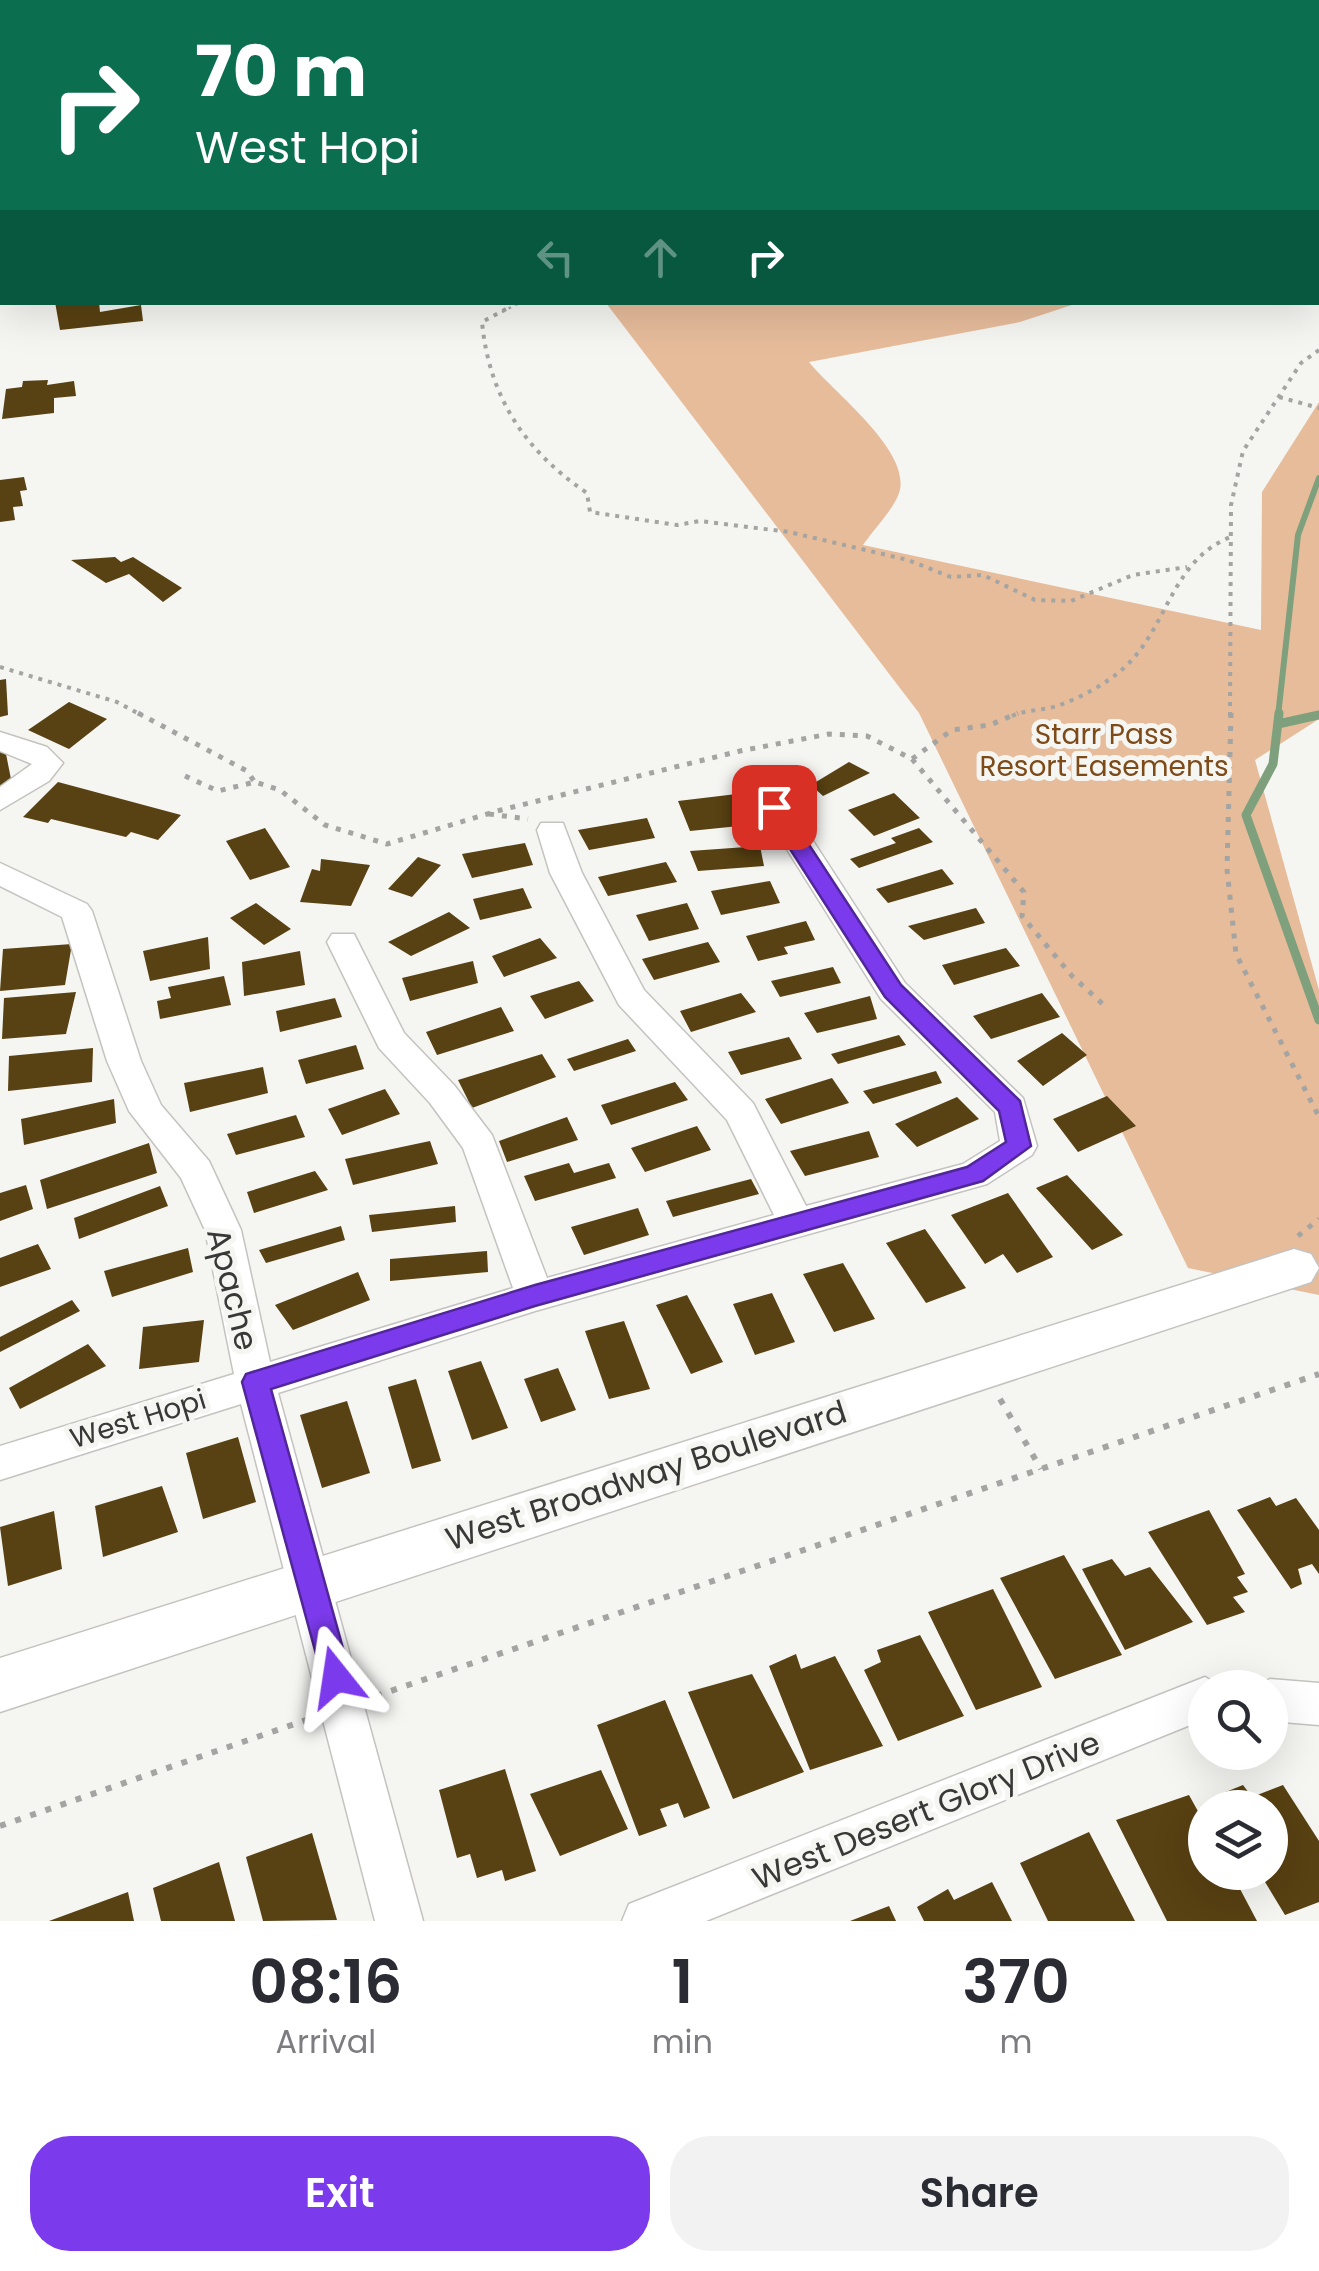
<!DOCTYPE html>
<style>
:root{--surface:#fff;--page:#f2f2f3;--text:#2b2b33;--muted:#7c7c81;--accent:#7c3aed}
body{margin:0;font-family:Poppins,sans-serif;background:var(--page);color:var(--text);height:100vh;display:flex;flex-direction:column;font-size:38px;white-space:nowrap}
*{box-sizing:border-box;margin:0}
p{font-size:32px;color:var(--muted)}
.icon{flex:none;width:55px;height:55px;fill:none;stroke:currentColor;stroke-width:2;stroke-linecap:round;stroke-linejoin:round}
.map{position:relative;height:1921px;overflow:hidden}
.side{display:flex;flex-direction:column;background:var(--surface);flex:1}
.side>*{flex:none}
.hud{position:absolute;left:0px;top:0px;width:1320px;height:305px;box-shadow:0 10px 40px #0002;background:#0b6e4f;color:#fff;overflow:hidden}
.buttons{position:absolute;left:1188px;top:1670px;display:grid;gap:20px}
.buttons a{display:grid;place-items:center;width:100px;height:100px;border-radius:50%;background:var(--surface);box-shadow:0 10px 40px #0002;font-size:50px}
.pin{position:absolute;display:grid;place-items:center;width:85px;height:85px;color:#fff;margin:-42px;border-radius:20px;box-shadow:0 5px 15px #0006}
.me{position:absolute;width:110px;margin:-55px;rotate:345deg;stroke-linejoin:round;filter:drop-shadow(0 0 8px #0008)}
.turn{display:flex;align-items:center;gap:35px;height:210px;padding:0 30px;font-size:45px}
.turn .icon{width:130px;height:130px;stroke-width:2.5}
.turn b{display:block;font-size:70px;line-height:85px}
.lanes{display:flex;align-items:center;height:95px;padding:0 30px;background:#0003;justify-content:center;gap:50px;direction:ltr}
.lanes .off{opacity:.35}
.eta{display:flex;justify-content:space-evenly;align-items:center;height:170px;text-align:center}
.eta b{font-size:60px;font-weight:600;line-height:70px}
.button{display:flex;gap:20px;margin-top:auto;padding:20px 30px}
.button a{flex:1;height:115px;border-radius:40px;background:var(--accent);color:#fff;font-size:40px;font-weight:600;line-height:115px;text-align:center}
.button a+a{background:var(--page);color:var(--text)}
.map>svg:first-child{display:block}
</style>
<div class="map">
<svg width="1319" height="1921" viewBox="0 0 1319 1921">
<rect width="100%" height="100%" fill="#f5f5f2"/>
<path fill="#e6bc9b" d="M606 303H1078L1020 322 809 362C833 392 913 452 899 493 893 510 874 529 863 545L1261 630 1262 492 1319 402V719L1255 760 1319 990V1295L1188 1268 919 713Z"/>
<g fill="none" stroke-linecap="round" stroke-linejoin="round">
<path stroke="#7fa07c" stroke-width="5" d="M243 2 247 0"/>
<path stroke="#7fa07c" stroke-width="6" d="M1278 716 1298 535 1319 478"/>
<path stroke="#7fa07c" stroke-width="9" d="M1279 713 1273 764 1246 815 1319 1020
M1278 724 1319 715"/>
</g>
<path fill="#584112" d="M55 302H99L100 312 141 305 143 321 60 330Z
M48 380 47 385 74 381 76 396 54 398V413L2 419 6 389 22 387 23 381Z
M24 477 27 490 20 491 23 506 13 507 15 520 0 522V480Z
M115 557 121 562 133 557 182 588 163 602 129 574 106 583 71 560Z
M6 679 8 715 0 717V680Z
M69 702 107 719 69 749 28 730Z
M5 749 13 789 0 792V750Z
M849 762 870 773 823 796 811 785Z
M58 782 181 815 158 840 131 832 126 837 51 819 48 823 23 817Z
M745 793 749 825 690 831 678 801Z
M894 793 920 818 874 836 848 810Z
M647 818 655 838 589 850 578 830Z
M265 828 290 867 250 880 226 841Z
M919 828 933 842 859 868 850 859 896 843 891 838Z
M525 843 533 865 472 878 462 854Z
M760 846 764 866 698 871 690 851Z
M418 857 441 865 412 897 388 889Z
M321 859 370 865 351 906 300 902 312 869 320 871Z
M666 862 677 882 608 896 598 877Z
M942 869 954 884 888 903 876 889Z
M770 881 780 903 721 915 711 891Z
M523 888 532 908 480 920 473 899Z
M256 903 291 929 264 945 230 918Z
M687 903 699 929 649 941 636 915Z
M976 908 985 923 924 940 908 926Z
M449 912 470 928 411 956 388 942Z
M806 921 815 940 784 947 788 954 758 961 746 936Z
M208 937 210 969 150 981 143 951Z
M540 938 557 958 504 977 492 956Z
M708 942 720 962 654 980 642 959Z
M72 944 65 985 0 991 3 949Z
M1006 948 1020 966 954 985 942 965Z
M300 951 305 985 244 996 242 962Z
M473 961 478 983 410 1001 402 978Z
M833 967 841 983 780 997 771 981Z
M224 976 231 1005 160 1019 157 1001 171 998 168 987Z
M579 981 594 1001 545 1019 530 996Z
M76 992 66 1034 2 1039 4 998Z
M741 993 756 1012 691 1032 680 1011Z
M1042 993 1060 1017 991 1039 973 1016Z
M870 996 877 1019 817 1033 804 1013Z
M335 998 342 1017 280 1032 276 1011Z
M501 1007 514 1031 437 1055 426 1032Z
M1062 1033 1087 1055 1043 1086 1017 1061Z
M899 1035 906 1045 838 1064 831 1054Z
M789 1037 802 1059 741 1075 728 1052Z
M628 1039 636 1051 574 1071 567 1059Z
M356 1045 364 1069 306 1084 298 1060Z
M93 1048 92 1082 8 1091 9 1056Z
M542 1054 556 1077 472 1108 458 1080Z
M263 1067 268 1093 190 1112 184 1083Z
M936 1071 942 1083 873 1104 863 1091Z
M832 1078 849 1103 781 1124 765 1099Z
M675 1082 688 1100 611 1125 601 1105Z
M385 1089 400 1114 342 1135 328 1109Z
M1107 1096 1136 1126 1078 1152 1053 1119Z
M957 1097 979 1119 917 1147 895 1124Z
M114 1099 116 1123 24 1145 21 1119Z
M296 1115 305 1137 236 1155 227 1134Z
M567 1117 578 1140 507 1162 499 1141Z
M697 1126 711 1150 645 1172 631 1148Z
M869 1131 879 1157 805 1176 790 1151Z
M430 1141 438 1164 353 1185 345 1159Z
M149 1143 157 1173 47 1209 40 1180Z
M569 1163 574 1173 609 1163 616 1178 535 1201 524 1176Z
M315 1171 328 1190 254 1213 247 1192Z
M1067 1175 1123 1235 1092 1250 1036 1188Z
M751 1179 759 1194 673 1217 666 1201Z
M26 1185 33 1209 0 1221V1193Z
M160 1186 168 1206 79 1239 74 1218Z
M1008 1193 1053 1257 1017 1273 1003 1254 985 1264 951 1215Z
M455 1206 456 1222 372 1232 369 1215Z
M638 1208 649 1235 584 1255 571 1227Z
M341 1226 345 1240 266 1263 259 1250Z
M925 1229 966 1288 926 1303 886 1243Z
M38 1244 51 1269 0 1287V1258Z
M188 1248 193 1272 112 1297 104 1271Z
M487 1251 488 1272 390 1281V1259Z
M843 1263 875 1319 834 1332 803 1274Z
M358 1272 370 1300 293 1330 275 1305Z
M772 1293 795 1342 755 1355 733 1304Z
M687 1295 723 1362 691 1374 656 1305Z
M72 1300 80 1311 0 1352V1337Z
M204 1320 199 1362 139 1369 143 1327Z
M624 1321 650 1389 609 1399 585 1331Z
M88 1344 106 1366 20 1409 9 1388Z
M481 1361 508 1428 472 1440 448 1371Z
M558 1368 576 1410 541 1422 524 1379Z
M416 1379 441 1461 412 1469 388 1387Z
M347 1401 370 1473 322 1488 300 1415Z
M238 1437 256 1502 203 1519 186 1453Z
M162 1486 178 1532 103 1557 95 1506Z
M1270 1497 1276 1506 1296 1498 1319 1530V1574L1312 1564 1298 1569 1302 1584 1291 1589 1237 1510Z
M1209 1510 1245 1574 1237 1577 1248 1592 1233 1597 1245 1612 1207 1625 1148 1532Z
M54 1511 62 1569 8 1586 0 1527Z
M1064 1555 1122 1655 1055 1679 1000 1578Z
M1112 1559 1125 1576 1150 1567 1193 1622 1125 1650 1082 1569Z
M993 1589 1042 1687 976 1710 928 1612Z
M920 1635 964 1716 898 1741 864 1670 881 1662 877 1650Z
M796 1654 801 1669 835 1656 883 1746 810 1770 769 1666Z
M752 1674 804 1772 733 1799 688 1692Z
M665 1700 710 1808 684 1818 678 1803 660 1809 667 1826 639 1836 597 1725Z
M505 1769 536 1871 505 1881 502 1870 477 1878 470 1854 457 1858 439 1790Z
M601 1770 628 1829 560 1856 530 1794Z
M1243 1785 1252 1797 1283 1785 1319 1841V1902L1285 1915 1259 1872H1270V1808H1219L1213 1797Z
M1189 1795 1205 1824V1872H1231L1257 1921H1167L1116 1820Z
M1089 1832 1135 1921H1048L1020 1863Z
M312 1833 337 1920 263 1921 246 1857Z
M219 1862 235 1921H161L153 1888Z
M992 1882 1012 1921H924L917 1907 948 1889 954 1900Z
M128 1892 134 1921H49Z
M889 1906 896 1921H850Z"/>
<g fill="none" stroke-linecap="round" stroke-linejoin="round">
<g stroke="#c4c3c0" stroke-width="2">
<path id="service" d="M1203 0H1213V2H1204Z
M1318 282H1319V291H1318Z"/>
</g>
<g stroke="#c4c3c0" stroke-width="3">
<path id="minor" d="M0 732 47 747 63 763 49 781 0 810V787L32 764 0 751Z
M764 780 775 782 905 983 1023 1098 1037 1146 1032 1155 987 1184 535 1311 278 1393 423 1921H375L241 1404 0 1480V1446L234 1374 205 1230 181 1178 129 1111 107 1061 62 917 0 886V863L87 904 92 911 141 1061 161 1105 209 1161 241 1230 270 1362 513 1288 463 1148 430 1103 379 1048 327 942 332 934H354L404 1033 454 1085 492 1135 547 1278 774 1215 727 1120 619 1005 550 873 537 830 541 823H563L582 873 644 990 753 1103 806 1206 963 1164 1000 1141 995 1112 881 999 749 789Z
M1205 1677 1223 1688H1205V1719L706 1921H622L629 1904Z
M1270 1679 1319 1683V1725L1270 1721V1688H1253Z"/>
</g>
<g stroke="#c4c3c0" stroke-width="3">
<path id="tertiary" d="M1294 1249 1311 1254 1319 1268 1311 1282 0 1712V1658Z"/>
</g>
<path stroke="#a4a4a2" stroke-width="2.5" stroke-dasharray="2.5 5" stroke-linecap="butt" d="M155 0 162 2
M423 0 428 2
M503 0 515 2
M758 0 764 2
M303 2 308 0
M435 2 445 0
M502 312 521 302"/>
<path stroke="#a4a4a2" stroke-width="4" stroke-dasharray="4 6" stroke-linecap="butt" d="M506 309 482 322C489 397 525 451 587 493L590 512 677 525 700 521 789 532 908 560 951 577 983 575 1035 600 1071 601 1133 575 1187 567
M1279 397 1319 408
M0 667 117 702 143 716
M1012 716C1027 709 1042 711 1057 706 1083 697 1112 681 1131 661 1169 620 1174 558 1233 536
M1230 716 1231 505 1243 451 1301 363 1319 350"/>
<path stroke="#a4a4a2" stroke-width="5" stroke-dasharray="5 8" stroke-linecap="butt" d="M138 713 247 771 254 781
M1231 713 1227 869 1236 954 1319 1117
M912 759 1024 892 1022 916 1072 976 1106 1007
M185 776 218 791 255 782 280 790 325 825 387 844 501 810 740 751 829 734 867 736 912 759 952 730 990 725 1018 713
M489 814 528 819
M1298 1236 1319 1219"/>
<path stroke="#a4a4a2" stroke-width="6" stroke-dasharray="6 10" stroke-linecap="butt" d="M1000 1399 1041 1469
M376 1696 1319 1374
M0 1826 309 1719"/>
<use href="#service" fill="#fff" fill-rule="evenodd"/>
<use href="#minor" fill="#fff" fill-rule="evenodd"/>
<use href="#tertiary" fill="#fff" fill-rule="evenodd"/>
</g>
<path fill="#7c3aed" stroke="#51269a" stroke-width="2.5" d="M774 800 781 802 901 985 1020 1101 1031 1146 983 1181 535 1306 271 1389 351 1677 346 1687 336 1692 325 1687 242 1382 246 1374 535 1285 967 1167 1006 1142 999 1111 885 997 763 807Z"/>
<g text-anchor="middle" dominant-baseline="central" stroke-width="10" stroke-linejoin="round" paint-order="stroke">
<g font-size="28" fill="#7d4a18" stroke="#f5f5f2">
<text x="1104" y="734">Starr Pass<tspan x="1104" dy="32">Resort Easements</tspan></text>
</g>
<g font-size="28" fill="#383837" stroke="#f5f5f2">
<text transform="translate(138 1419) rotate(-17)">West Hopi</text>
</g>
<g font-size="32" fill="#383837" stroke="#f5f5f2">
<text transform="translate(233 1289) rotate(76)">Apache</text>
<text transform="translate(646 1475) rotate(-18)">West Broadway Boulevard</text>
<text transform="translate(926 1810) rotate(-22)">West Desert Glory Drive</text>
</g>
</g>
</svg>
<div class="buttons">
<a><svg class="icon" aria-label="search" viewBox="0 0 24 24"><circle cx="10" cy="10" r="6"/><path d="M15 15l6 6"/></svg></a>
<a><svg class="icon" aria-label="layers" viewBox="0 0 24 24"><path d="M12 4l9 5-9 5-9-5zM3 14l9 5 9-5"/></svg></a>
</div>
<div class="pin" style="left:774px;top:807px;background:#d93025"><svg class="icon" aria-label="arrive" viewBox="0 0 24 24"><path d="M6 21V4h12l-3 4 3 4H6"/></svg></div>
<svg class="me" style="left:336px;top:1677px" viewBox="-20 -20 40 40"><path d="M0-17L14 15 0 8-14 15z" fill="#7c3aed" stroke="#fff" stroke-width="4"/></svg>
<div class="hud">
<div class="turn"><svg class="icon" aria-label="right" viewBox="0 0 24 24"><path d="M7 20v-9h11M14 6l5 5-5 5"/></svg><div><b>70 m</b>West Hopi</div></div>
<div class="lanes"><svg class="icon off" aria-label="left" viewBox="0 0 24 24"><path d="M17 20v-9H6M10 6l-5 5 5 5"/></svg><svg class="icon off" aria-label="ahead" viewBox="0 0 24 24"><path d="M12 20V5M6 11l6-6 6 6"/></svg><svg class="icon" aria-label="right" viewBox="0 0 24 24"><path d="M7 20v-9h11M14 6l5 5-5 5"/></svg></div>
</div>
</div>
<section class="side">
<div class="eta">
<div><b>08:16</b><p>Arrival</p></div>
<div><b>1</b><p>min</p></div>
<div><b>370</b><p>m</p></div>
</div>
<div class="button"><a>Exit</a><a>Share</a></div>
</section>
